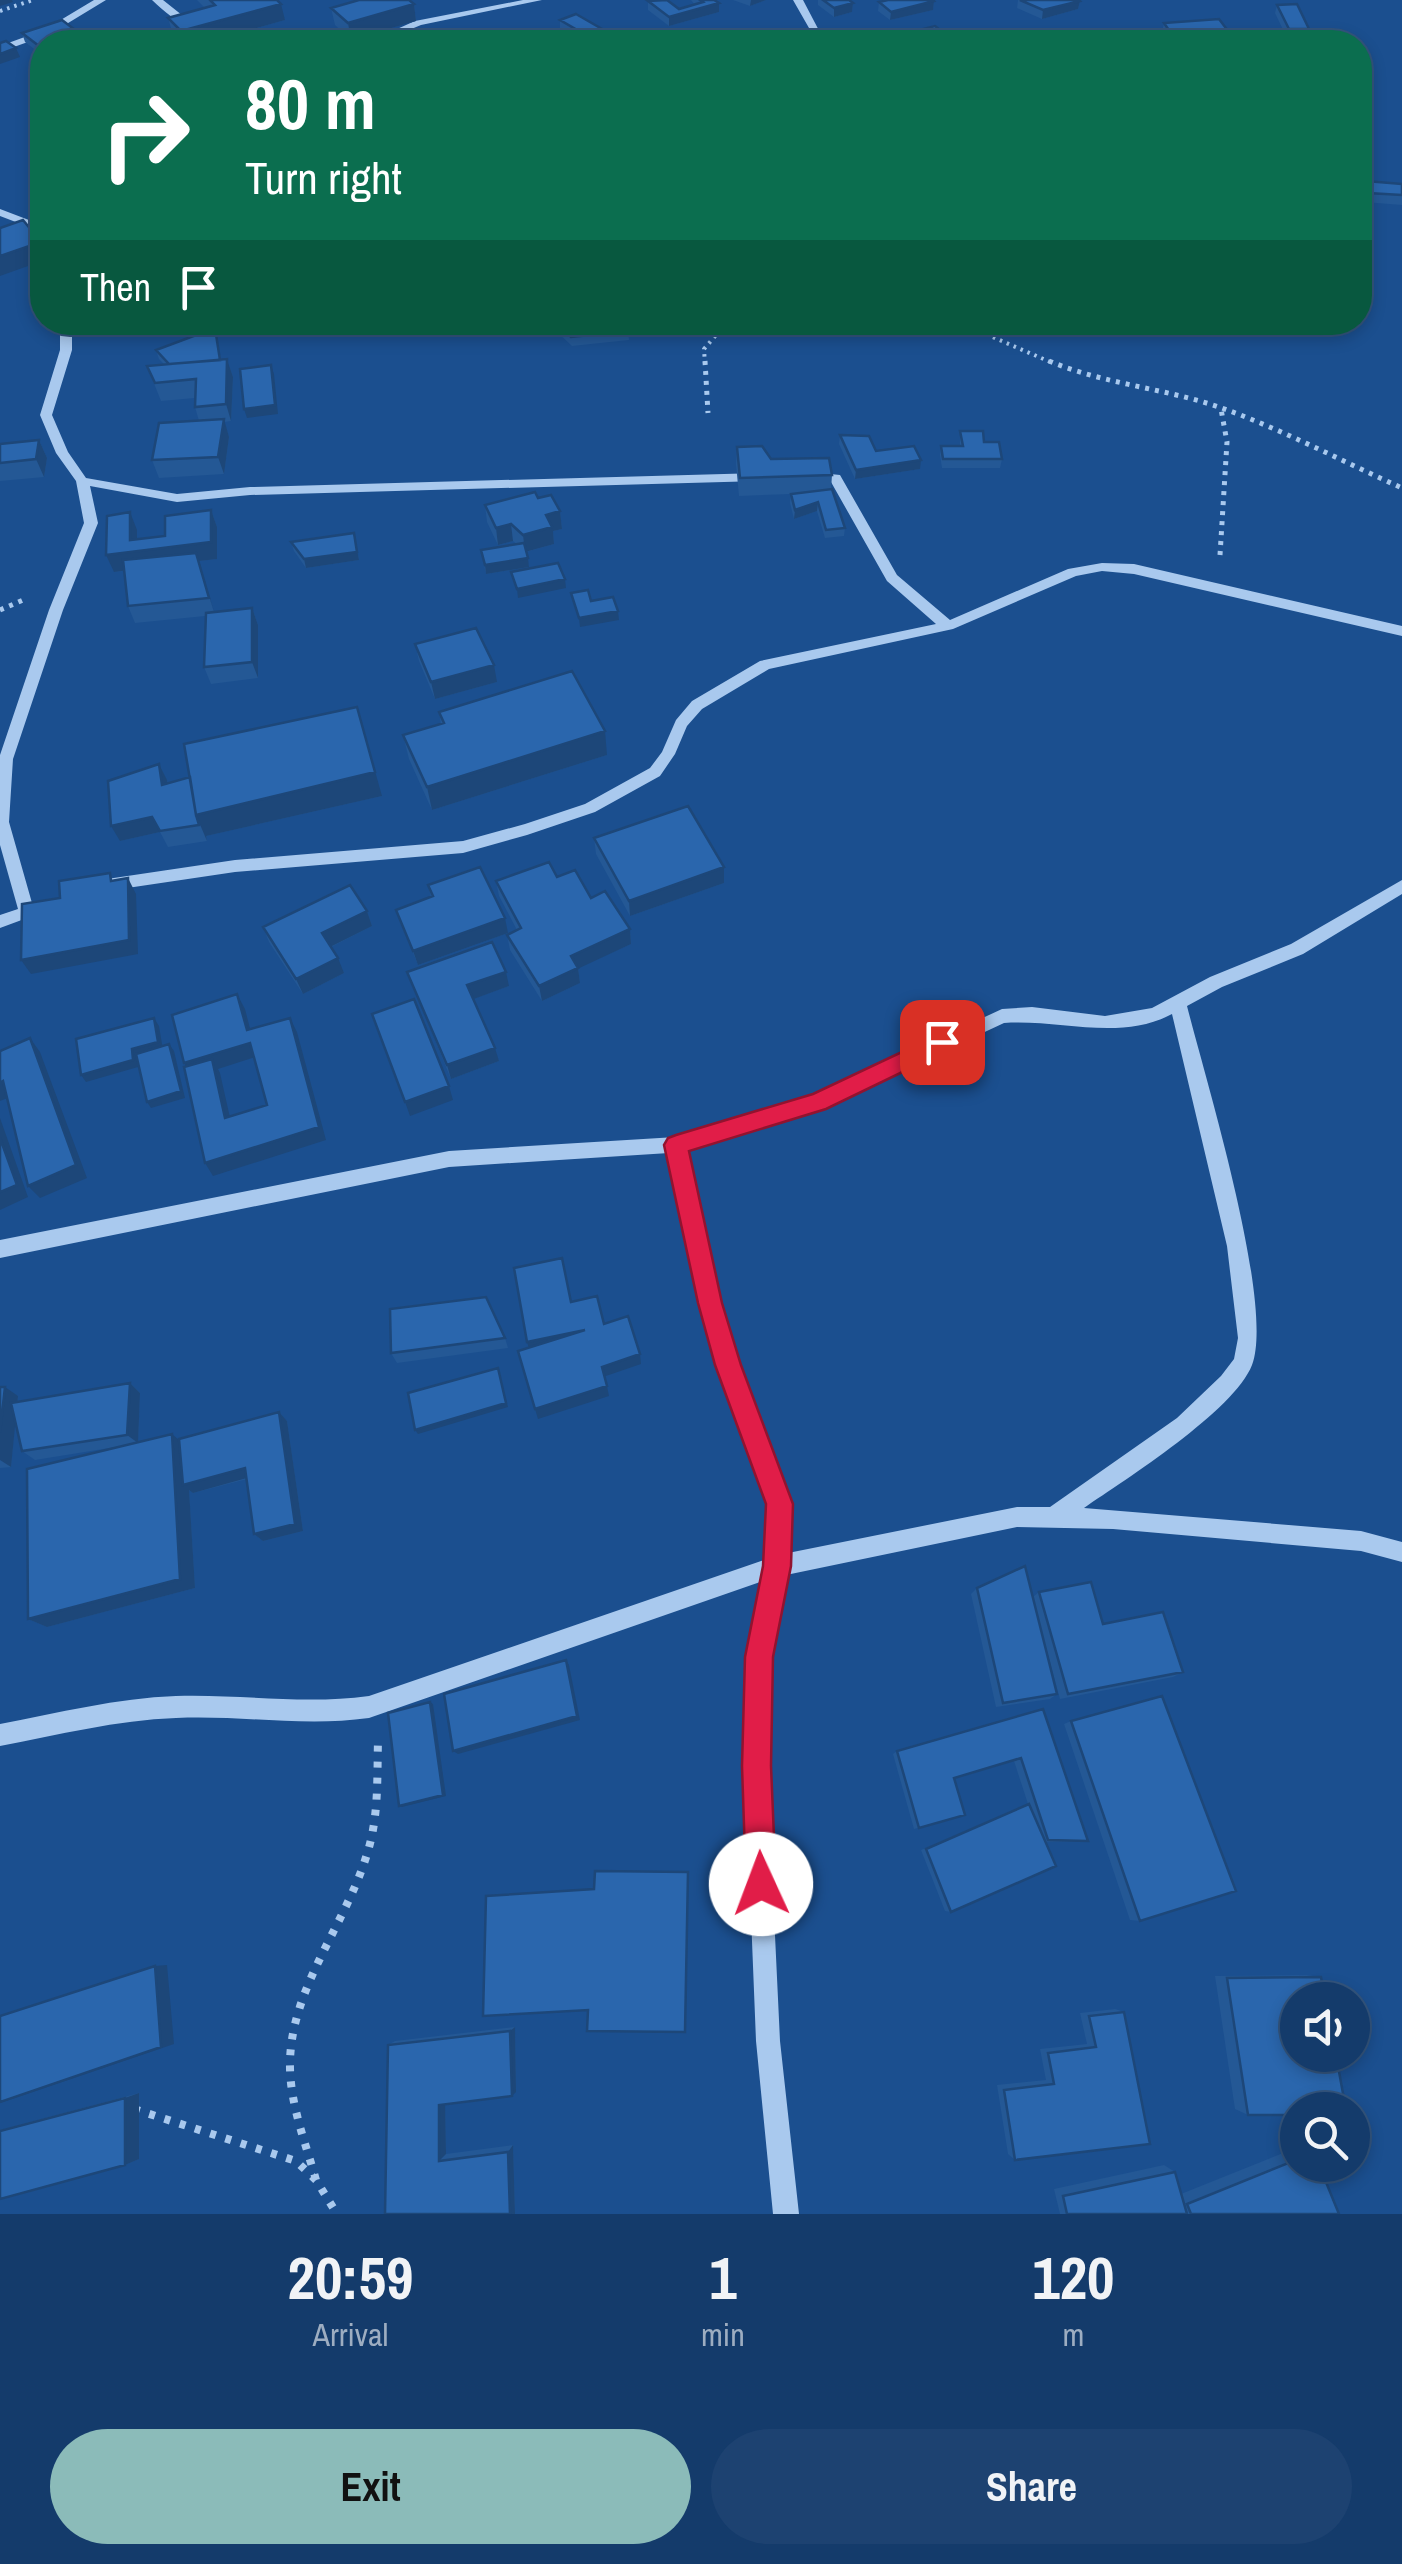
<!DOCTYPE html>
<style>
:root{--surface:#143b6b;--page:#1d4271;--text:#f1f3f6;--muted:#9dadc1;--line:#33557e;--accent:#8bbbb9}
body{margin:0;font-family:"Archivo Narrow",sans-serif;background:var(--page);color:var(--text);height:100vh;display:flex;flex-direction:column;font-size:38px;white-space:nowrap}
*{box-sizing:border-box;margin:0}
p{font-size:32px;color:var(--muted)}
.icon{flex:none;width:55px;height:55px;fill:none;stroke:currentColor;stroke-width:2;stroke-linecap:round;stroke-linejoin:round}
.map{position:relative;height:2214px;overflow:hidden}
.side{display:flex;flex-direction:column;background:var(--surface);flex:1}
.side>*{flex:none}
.hud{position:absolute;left:30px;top:30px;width:1342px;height:305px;border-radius:40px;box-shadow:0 5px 15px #0003,0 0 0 2px var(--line);background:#0b6e4f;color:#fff;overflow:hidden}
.buttons{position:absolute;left:1280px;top:1982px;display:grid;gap:20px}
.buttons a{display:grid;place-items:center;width:90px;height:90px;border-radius:50%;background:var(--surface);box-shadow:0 5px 15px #0003,0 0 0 2px var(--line);font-size:50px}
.pin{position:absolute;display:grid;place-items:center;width:85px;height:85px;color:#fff;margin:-42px;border-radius:20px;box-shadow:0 5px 15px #0006}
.me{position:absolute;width:110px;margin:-55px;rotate:358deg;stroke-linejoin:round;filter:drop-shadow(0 0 8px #0008)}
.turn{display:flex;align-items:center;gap:35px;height:210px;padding:0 50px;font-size:45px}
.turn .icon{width:130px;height:130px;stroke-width:2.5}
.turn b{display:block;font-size:70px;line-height:85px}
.then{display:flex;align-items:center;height:95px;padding:0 50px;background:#0003;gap:20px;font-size:38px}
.eta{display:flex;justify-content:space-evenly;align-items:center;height:170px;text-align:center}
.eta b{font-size:60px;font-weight:700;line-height:70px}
.cta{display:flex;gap:20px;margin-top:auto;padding:20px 50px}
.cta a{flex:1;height:115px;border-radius:60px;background:var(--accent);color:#111;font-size:40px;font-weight:700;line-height:115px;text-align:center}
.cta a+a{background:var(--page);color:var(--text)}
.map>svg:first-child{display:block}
</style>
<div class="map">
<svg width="1402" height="2214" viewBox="0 0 1402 2214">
<rect width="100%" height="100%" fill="#1b4f8f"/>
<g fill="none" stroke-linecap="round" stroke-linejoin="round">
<path stroke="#a9c9ee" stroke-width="4" stroke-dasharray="2.5 5" stroke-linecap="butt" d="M0 11 33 0
M1087 29 1092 42
M935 322 988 335 1055 364
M705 364 704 349 722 328 743 322"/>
<path stroke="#a9c9ee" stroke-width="5" stroke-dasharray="4 6" stroke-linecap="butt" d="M705 361 708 413
M1049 361C1104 384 1163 388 1219 407 1281 429 1342 461 1402 488
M1220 555 1227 442 1221 409
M0 610 23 600"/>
<path stroke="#a9c9ee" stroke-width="8" stroke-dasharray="6 10" stroke-linecap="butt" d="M134 2109 296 2161 316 2180 337 2214
M316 2180C305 2141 289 2102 290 2061 292 1986 346 1924 367 1854 379 1817 377 1778 378 1740"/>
<path fill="#a9c9ee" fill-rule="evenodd" d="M94 0H106L50 34 0 52V46L44 30Z
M152 0H163L202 31 243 42C205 44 179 25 152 0Z
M523 0H542L421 25 380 42H368L415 21Z
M793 0H803L825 42H817Z
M0 209 42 225V232L0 216Z
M60 322H72V350L52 415 68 452 86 478 177 494 250 487 760 473 766 477 760 481 250 495 177 502 90 486 98 523 63 610 13 759 9 822 32 903 40 901 48 907 46 911 0 928V915L18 909 0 845V755L49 610 84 523 76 481 56 453 40 415 60 350Z
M811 472 840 475 897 575 950 620 1068 569 1102 563 1134 564 1402 626V636L1134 574 1102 571 1076 576 953 629 769 669 702 709 687 726 675 754 660 776 595 812 527 835 463 853 235 872 107 891 101 889 99 885 101 881 107 879 235 860 463 841 525 824 585 804 650 768 662 752 676 720 692 701 760 661 936 624 887 581 831 482 806 479V473Z
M1402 880V894L1303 954 1222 987 1187 1006C1205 1077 1275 1304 1252 1365 1234 1411 1126 1479 1084 1508L1361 1531 1402 1542V1562L1361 1551 1113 1529 1017 1527 786 1575 770 1657 767 1766 780 2041 799 2214H773L756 2041 745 1766 748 1657 763 1581 369 1718C304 1727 241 1715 176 1718 117 1720 58 1735 0 1746V1724C58 1713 117 1698 176 1696 241 1694 304 1705 369 1696L767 1559 769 1504 718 1365 701 1303 669 1153 449 1167 0 1258V1240L449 1151 676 1137 814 1096 1002 1009 1032 1007 1105 1016 1152 1008 1210 977 1291 944ZM1172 1014 1227 1246 1238 1338 1234 1359 1221 1376 1177 1418 1050 1507H1017L788 1553 789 1504 738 1365 719 1303 686 1150 824 1107 1004 1023C1060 1019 1120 1042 1172 1014Z"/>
</g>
<path fill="#245895" d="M197 0H277L285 20 206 42H181L173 35 168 18 205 8Z
M691 0H714L719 12 669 26 648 10V1L679 9 695 5Z
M733 0H766L750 6Z
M818 0H849L853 3 852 12 834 17 818 5Z
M1018 0 1080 1 1078 9 1042 19 1017 8Z
M934 1 933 10 890 20 878 11 879 2Z
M414 4 416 21 373 33 382 42H354L353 39 351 40 335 25 331 8Z
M1277 5 1309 29 1308 32 1347 42H1301V38H1287L1275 13Z
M560 20 602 29V38L590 42H584L560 29Z
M1164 23 1234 39 1274 42H1162L1160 40Z
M919 30 955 42 920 40 918 39Z
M22 33 82 42H42V55L25 42Z
M1366 181 1402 184V205L1364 202 1362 190Z
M538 322H618L628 331 629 340 572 346 555 330 554 323 540 326Z
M217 337 221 360 227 359 233 377 231 421 224 422 229 437 224 474 159 478 152 460 199 421 195 407V398L161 401 147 366 165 365 159 359 156 350Z
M960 431 1002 459 1000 468H942L940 455 941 446H960Z
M840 435 876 451 920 469 855 479 839 444Z
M39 440 47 458 44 477 0 481V444Z
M737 447 771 459 832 475 831 490 845 528 844 536 825 538 817 511 794 519 790 503 791 494 739 496 736 464Z
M538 498 560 511 562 529 553 531 554 544 526 552 529 567 486 574 481 550 517 544 513 541 498 545 487 522 485 505Z
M211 510 217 527V559L199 561 214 612 252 608 258 625V678L211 684 204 667 205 616 135 623 128 606 124 571 114 572 137 530V539L165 536Z
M354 533 359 560 306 568 294 551 291 542Z
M415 644 497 682 435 699 419 661Z
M439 712 607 755 432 810 409 759 403 735 441 724Z
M159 764 168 783 382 796 206 836 207 841 168 847 160 832 120 841Z
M594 838 724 867V883L630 916 596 854Z
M557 877 591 898 630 929 631 944 578 968 580 983 542 1001 510 950 507 935 517 930 499 896 496 881Z
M428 885 508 933 418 965 396 910 431 897Z
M367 911 372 926 331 947 344 973 303 994 269 942 263 927Z
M407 972 509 986 473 999 499 1061 451 1079Z
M505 1338 508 1348 397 1363 391 1353Z
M130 1383 140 1393 138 1442 180 1441 279 1412 287 1421 303 1531 263 1541 254 1534 247 1479 193 1493 189 1490 195 1588 47 1627 28 1619 122 1446 35 1460 22 1451 15 1422 11 1467 0 1468V1387L18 1396 17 1402Z
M977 1588 1033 1597 1039 1592 1103 1624 1183 1672 1173 1677 1060 1699 1042 1633 1057 1694 1050 1699 996 1707 971 1594Z
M1043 1709 1088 1841 1046 1842 951 1912 945 1911 921 1850 1028 1804 1014 1761 954 1779 965 1815 914 1829 893 1754 897 1751Z
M1071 1721 1140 1921 1130 1920 1064 1724Z
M1307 1975 1321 1977 1248 2115 1235 2109 1215 1976Z
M1115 2009 1124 2012 1015 2160 1008 2154 997 2085 1046 2080 1040 2049 1087 2044 1080 2013Z
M515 2027 516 2092 445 2104 446 2154 513 2145 515 2214H385L388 2045 395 2041Z
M139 2093V2159L125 2165 0 2199V2130Z
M1298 2147V2165L1339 2214H1060L1054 2189 1164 2165 1175 2172 1181 2194Z"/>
<path fill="#1d4779" d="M0 0H12L13 2 0 6Z
M751 0H766L750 6Z
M934 1 933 10 890 20 891 12Z
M1080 1 1078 9 1042 19 1043 10Z
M719 3V12L669 26V17Z
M853 3 852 12 834 17V8Z
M281 4 285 20 206 42H184L181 31Z
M414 4 416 21 356 38 353 35V39L351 40 348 23Z
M602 29V38L586 42V35Z
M79 33 82 42H50Z
M16 48 20 57 0 64V54Z
M41 242 42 261 0 276V256Z
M227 359 233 377 231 421 226 404Z
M271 365 274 374 278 414 247 418 244 409Z
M224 419 229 437 224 474 218 457Z
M39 440 47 458 44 477 36 459Z
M921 460 920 469 855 479 856 470Z
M818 502 817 511 794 519 795 510Z
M211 510 217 527V559L199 561 215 615 198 561 114 572 106 555 130 540V512L137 530V551Z
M560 511 562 529 553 531 554 544 525 552 523 535 546 515Z
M511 524 513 541 498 545 496 528Z
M354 533 359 560 306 568 304 559Z
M528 558 529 567 486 574 485 565Z
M565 579 566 588 518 598 517 589Z
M252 608 258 625V678L252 662Z
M618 611 619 620 580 627 579 618Z
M494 665 497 682 435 699 431 682Z
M357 707 382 796 206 836 207 841 196 815Z
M605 731 607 755 432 810 427 787Z
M159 764 167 780 170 801 162 785Z
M152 817 160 832 120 841 111 826Z
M724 867V883L630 916 629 901Z
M128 878 136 894 138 954 31 974 21 960Z
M367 911 372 926 328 948 322 933Z
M505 918 508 933 418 965 413 951Z
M630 929 631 944 573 971 571 956Z
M338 958 344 973 303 994 296 979Z
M578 968 580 983 542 1001 539 986Z
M506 972 509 986 471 1000 467 985Z
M237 994 245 1009 254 1044 247 1030Z
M154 1018 159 1026 163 1050 136 1056 138 1067 86 1082 81 1075 132 1049Z
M290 1018 297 1032 326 1140 213 1176 205 1163 319 1127Z
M30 1038 40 1052 87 1178 40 1198 28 1186Z
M250 1043 258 1056 218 1069 220 1073 233 1131 192 1077 184 1063Z
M169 1044 174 1051 185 1098 151 1108 147 1102Z
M495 1048 499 1061 451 1079 447 1065Z
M3 1081 15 1095 0 1101V1083Z
M449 1086 453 1100 410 1116 405 1102Z
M0 1118 28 1197 0 1210Z
M585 1330 530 1352 527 1342Z
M640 1354 641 1364 603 1377 602 1367Z
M499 1373 508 1407 418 1434 415 1430Z
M130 1383 140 1393 138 1443 127 1435Z
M607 1386 609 1396 538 1419 535 1409Z
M5 1387 18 1396 11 1467 0 1460V1432Z
M279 1412 287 1421 303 1531 263 1541 254 1534Z
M172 1434 186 1446 245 1468 254 1476 193 1493 189 1490 195 1588 47 1627 28 1619Z
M566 1660 569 1665 580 1720 458 1754 453 1751Z
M430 1702 433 1704 446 1796 402 1807 399 1806Z
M167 1965 174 2044 0 2103 155 1966Z
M515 2027 516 2092 512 2096 510 2031Z
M139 2093V2159L125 2165V2098Z
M445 2100 446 2154 439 2161V2105Z
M513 2145 515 2214H510L508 2152Z"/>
<path fill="#2a66ad" stroke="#1d4779" stroke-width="2.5" d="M210 0H277L281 4 181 31 168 18 215 5Z
M359 0H409L414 4 348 23 331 8Z
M667 0 679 9 703 2 700 0H714L719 3 669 17 648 1Z
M823 0H849L853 3 834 8Z
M888 0H933L934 1 891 12 879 2Z
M1020 0H1079L1080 1 1043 10Z
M1297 4 1309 29H1289L1277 5Z
M576 14 602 29 586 35 560 20Z
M1219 19 1235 40 1177 42 1164 23Z
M62 20 79 33 50 42H42V45L39 46 22 33Z
M935 26 955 42H913L929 38 919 30Z
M370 30 382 41 361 42 353 35Z
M789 30 809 42H782L772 36Z
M1340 31 1348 41 1310 42 1303 32Z
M1234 39H1273L1274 42H1235Z
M6 41 16 48 0 54V43Z
M1366 181 1402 184V195L1368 193Z
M23 220 41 242 0 256V228Z
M555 322H618L628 331 571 337Z
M215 328 220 360 169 364 156 350Z
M227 359 226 404 195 407 196 379 155 383 147 366Z
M271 365 275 405 244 409 240 369Z
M224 419 218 457 152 460 159 423Z
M960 431H983L984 442H999L1002 459H943L941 446H963Z
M840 435 869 436 876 451 914 446 921 460 856 470Z
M39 440 36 459 0 463V444Z
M762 446 771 459 829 458 832 475 740 478 737 447Z
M832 489 845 528 826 530 818 502 795 510 791 494Z
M535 492 538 498 551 495 560 511 546 515 552 527 523 535 511 524 496 528 485 505Z
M211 510V542L106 555 107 516 130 512V540L165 536V516Z
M354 533 357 552 304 559 291 542Z
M524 543 528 558 485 565 481 550Z
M196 553 209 598 128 606 123 560Z
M558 563 565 579 517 589 511 572Z
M588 590 591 601 613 597 618 611 579 618 571 593Z
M252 608V662L204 667 206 613Z
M476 628 494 665 431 682 415 644Z
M572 671 605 731 427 787 403 735 444 723 439 712Z
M357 707 375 772 196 815 184 744Z
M159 764 162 785 190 777 196 815 199 825 160 831 152 817 111 826 108 781Z
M688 806 724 867 629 901 594 838Z
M549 862 557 877 575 870 591 898 605 891 630 929 571 956 578 968 539 986 507 935 521 928 496 881Z
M480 867 505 918 413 951 396 910 433 896 428 885Z
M110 873 111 881 128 878 129 940 21 960 22 904 60 898 59 881Z
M350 885 367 911 322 933 338 958 296 979 263 927Z
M492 942 506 972 467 985 495 1048 447 1065 407 972Z
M237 994 247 1030 290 1018 319 1127 205 1163 184 1067 212 1059 225 1118 267 1105 250 1043 184 1063 172 1015Z
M414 999 449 1086 405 1102 372 1014Z
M154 1018 158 1042 132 1049 133 1060 81 1075 76 1039Z
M30 1038 76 1165 28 1186 3 1081 0 1083V1051Z
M169 1044 181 1091 147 1102 136 1054Z
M0 1138 17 1185 0 1192Z
M562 1258 571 1302 597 1296 604 1324 628 1316 640 1354 602 1367 607 1386 535 1409 518 1351 585 1330 527 1342 514 1268Z
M486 1297 505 1338 391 1353 390 1309Z
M498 1368 506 1403 415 1430 408 1393Z
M130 1383 127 1435 22 1451 11 1403Z
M0 1387H5L0 1432Z
M279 1412 295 1524 254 1534 245 1468 183 1485 179 1439Z
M172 1434 180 1579 28 1619 27 1469Z
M1025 1566 1057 1694 1003 1703 977 1588Z
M1091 1582 1103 1624 1163 1612 1183 1672 1068 1694 1039 1592Z
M566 1660 577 1716 453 1751 444 1694Z
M1162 1696 1236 1891 1140 1921 1071 1721Z
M430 1702 443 1795 399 1806 388 1713Z
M1043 1709 1088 1841 1048 1840 1021 1758 954 1778 965 1815 919 1828 897 1751Z
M1029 1804 1056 1866 951 1912 926 1849Z
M595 1871 688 1872 685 2032 587 2031 588 2010 483 2016 486 1896 594 1889Z
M155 1966 161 2047 0 2102V2016Z
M1321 1977 1325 2000H1298V2055H1336L1346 2110H1298V2115H1248L1227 1978Z
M1124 2012 1150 2144 1015 2160 1004 2090 1054 2084 1048 2053 1096 2047 1089 2016Z
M510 2031 512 2096 439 2105V2161L508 2152 510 2214H385L388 2045Z
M125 2098V2165L0 2199V2131Z
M1298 2159V2165H1319L1339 2214H1191L1187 2204Z
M1175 2172 1187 2214H1067L1063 2196Z"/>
<path fill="#e11d48" stroke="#92132f" stroke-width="2.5" d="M942 1033 953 1042 950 1049 826 1109 689 1151 722 1303 741 1365 793 1504 791 1566 773 1657 771 1766 776 1884 772 1895 761 1899 751 1895 746 1884 742 1766 745 1657 763 1566 766 1504 715 1365 698 1303 664 1145 668 1138 676 1135 813 1094Z"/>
</svg>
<div class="buttons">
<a><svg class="icon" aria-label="sound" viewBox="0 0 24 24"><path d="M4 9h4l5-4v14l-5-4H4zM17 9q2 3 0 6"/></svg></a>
<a><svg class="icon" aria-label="search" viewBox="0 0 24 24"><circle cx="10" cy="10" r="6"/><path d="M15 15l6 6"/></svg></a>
</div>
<div class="pin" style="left:942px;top:1042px;background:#d93025"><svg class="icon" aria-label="arrive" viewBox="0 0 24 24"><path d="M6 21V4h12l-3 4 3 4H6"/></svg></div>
<svg class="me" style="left:761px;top:1884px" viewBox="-20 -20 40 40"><circle r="19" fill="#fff"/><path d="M0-13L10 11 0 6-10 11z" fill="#e11d48"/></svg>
<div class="hud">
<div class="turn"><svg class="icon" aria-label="right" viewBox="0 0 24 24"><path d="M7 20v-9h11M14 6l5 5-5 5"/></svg><div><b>80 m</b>Turn right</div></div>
<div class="then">Then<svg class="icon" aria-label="arrive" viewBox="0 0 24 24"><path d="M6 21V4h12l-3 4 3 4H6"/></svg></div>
</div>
</div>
<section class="side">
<div class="eta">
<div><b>20:59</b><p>Arrival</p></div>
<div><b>1</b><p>min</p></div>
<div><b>120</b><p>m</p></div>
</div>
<div class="cta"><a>Exit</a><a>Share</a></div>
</section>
